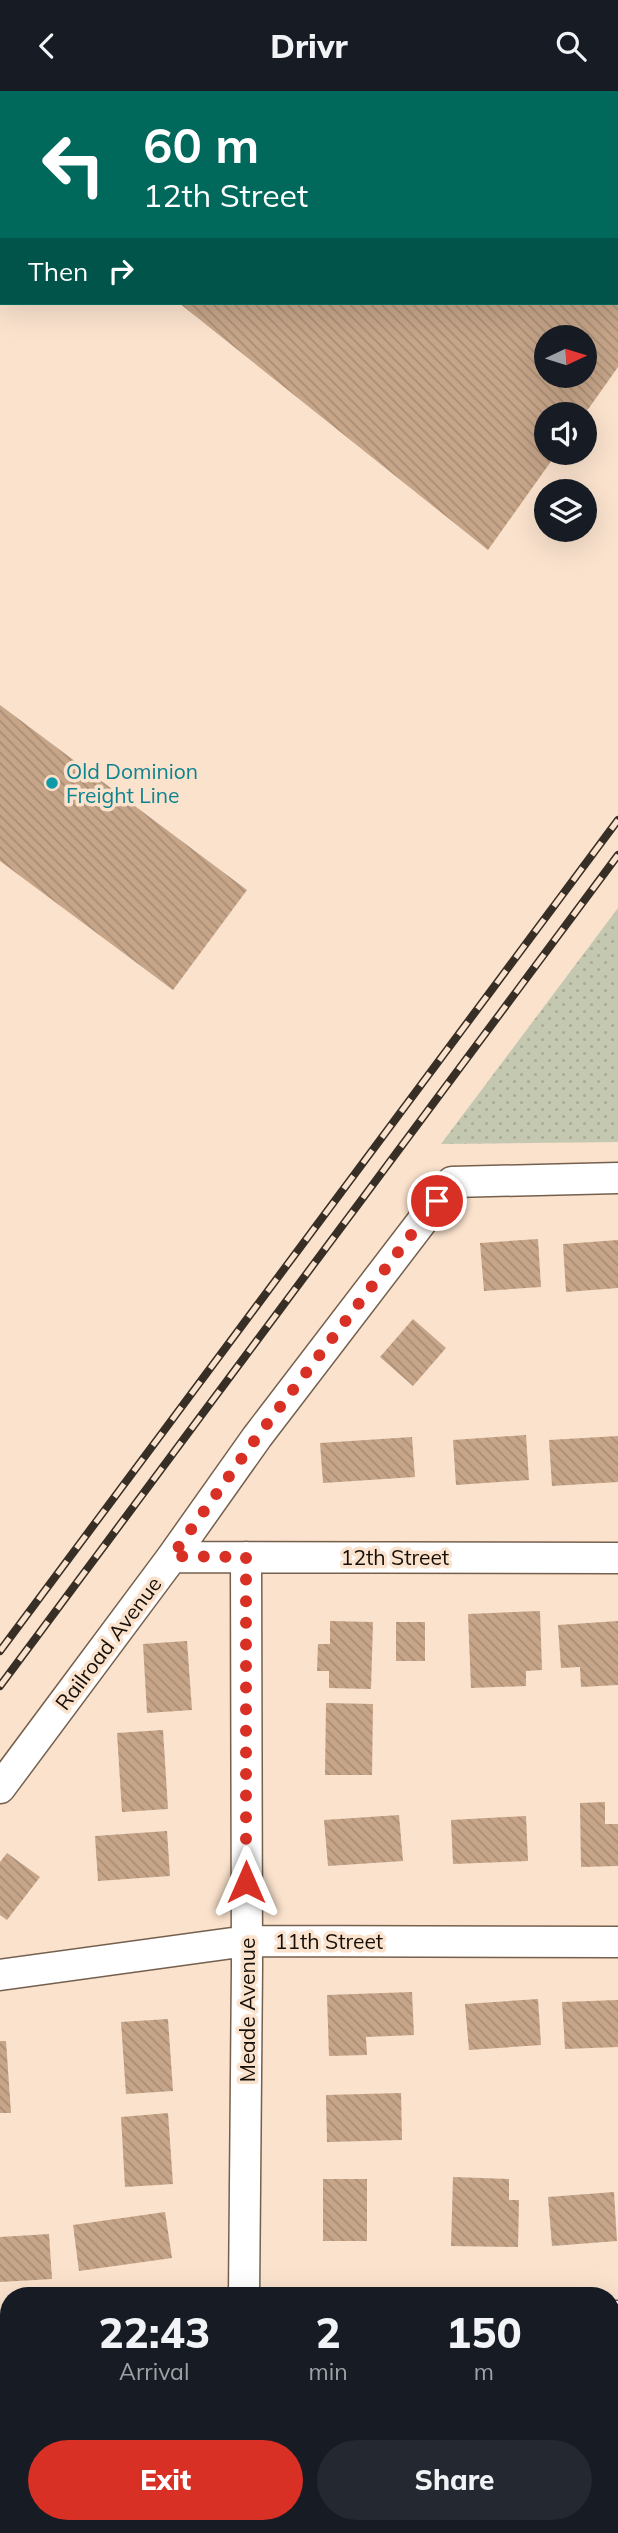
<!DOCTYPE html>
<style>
:root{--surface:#171b24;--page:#242831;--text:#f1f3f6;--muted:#9ea1a6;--accent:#d93025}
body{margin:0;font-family:Mulish,sans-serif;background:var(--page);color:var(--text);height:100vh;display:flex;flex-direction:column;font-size:26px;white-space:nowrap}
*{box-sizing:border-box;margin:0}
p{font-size:23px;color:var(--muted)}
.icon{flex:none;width:38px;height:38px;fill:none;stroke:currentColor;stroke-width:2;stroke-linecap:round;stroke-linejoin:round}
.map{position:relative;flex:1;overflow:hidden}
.side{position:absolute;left:0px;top:2196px;width:620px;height:247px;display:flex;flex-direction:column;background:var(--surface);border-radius:28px 28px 0 0;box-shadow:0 7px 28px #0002}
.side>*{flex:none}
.banner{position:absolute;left:0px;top:0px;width:620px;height:214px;box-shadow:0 7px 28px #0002;background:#00695c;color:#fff;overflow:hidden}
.needle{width:46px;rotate:86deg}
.fabs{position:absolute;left:534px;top:234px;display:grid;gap:14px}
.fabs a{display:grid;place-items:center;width:63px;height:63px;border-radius:50%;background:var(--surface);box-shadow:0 7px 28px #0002;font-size:35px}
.pin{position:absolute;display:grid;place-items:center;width:60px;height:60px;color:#fff;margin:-30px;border:4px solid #fff;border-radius:50%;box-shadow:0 2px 7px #0007}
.me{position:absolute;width:77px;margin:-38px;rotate:0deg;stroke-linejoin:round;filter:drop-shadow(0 0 5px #0008)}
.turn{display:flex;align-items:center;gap:24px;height:147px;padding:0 28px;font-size:32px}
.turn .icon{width:91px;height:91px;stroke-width:2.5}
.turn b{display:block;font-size:49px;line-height:60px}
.then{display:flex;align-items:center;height:66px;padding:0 28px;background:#0003;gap:14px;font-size:26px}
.eta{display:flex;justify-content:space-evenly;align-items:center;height:119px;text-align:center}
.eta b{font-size:42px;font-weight:800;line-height:49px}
.button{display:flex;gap:14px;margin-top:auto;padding:14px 28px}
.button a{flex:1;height:80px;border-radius:42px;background:var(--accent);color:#fff;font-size:28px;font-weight:800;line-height:80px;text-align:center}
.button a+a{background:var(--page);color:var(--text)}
header{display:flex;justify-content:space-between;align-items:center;height:91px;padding:0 28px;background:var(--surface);font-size:32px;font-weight:800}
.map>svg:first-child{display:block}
</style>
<header><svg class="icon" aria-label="back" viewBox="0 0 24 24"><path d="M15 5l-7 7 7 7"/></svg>Drivr<svg class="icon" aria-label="search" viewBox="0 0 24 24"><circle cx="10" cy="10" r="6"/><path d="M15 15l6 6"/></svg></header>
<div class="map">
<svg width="618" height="2442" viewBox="0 0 618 2442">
<defs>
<pattern id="grass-dots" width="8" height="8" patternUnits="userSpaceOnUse" patternTransform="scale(1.75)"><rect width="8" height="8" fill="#c5c8b0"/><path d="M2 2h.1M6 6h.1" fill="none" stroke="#a8ab96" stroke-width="1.8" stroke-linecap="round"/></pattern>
<pattern id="building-back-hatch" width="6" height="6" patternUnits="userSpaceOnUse" patternTransform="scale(1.75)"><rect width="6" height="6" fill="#c6a589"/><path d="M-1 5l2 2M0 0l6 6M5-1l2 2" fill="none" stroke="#a98d75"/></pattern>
</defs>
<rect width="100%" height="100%" fill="#fae2cd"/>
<path fill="url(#grass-dots)" d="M618 817V1051L441 1053Z"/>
<path fill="url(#building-back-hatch)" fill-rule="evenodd" d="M179 212H618V276L584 324H546V362H557L488 459ZM546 247H584V285H546Z
M0 614 247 799 173 899 0 770Z
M538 1148 541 1196 484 1200 480 1152Z
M618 1149V1197L566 1201 563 1153Z
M413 1228 446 1257 413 1295 380 1266Z
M526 1344 529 1389 456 1394 453 1349Z
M618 1345V1391L552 1395 549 1349Z
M412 1346 415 1386 323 1392 320 1352Z
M540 1520 542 1579 526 1580V1595L471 1597 468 1523Z
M330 1530 373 1531 371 1598 329 1597V1580H317L318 1553H330Z
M618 1530V1594L581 1596 580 1576 561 1577 558 1534Z
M396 1531H425V1570H396Z
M187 1550 192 1619 147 1622 143 1553Z
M326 1612 373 1613 372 1684H325Z
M163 1639 168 1718 122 1721 117 1642Z
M605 1711V1733H618V1775L581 1776 580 1712Z
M399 1724 403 1770 328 1775 324 1729Z
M526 1725 528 1770 453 1773 451 1729Z
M167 1740 170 1785 98 1790 95 1745Z
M7 1762 40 1786 7 1829 0 1824V1771Z
M412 1901 414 1944 366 1946 367 1964 329 1965 327 1904Z
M538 1908 541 1954 469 1959 465 1913Z
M618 1909V1956L565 1958 562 1911Z
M168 1928 173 2000 126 2003 121 1931Z
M0 1950H6L11 2022H0Z
M401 2002 402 2049 327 2051 326 2004Z
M168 2022 173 2093 125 2096 121 2026Z
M453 2086 509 2088V2109H519L518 2156 451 2155Z
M323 2088H367V2150H323Z
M614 2101 617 2150 552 2155 548 2106Z
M165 2121 172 2167 79 2180 73 2134Z
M49 2143 52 2188 0 2191V2146Z
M611 2293H618V2340H611Z
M9 2331V2377L0 2378V2332Z
M118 2434H160L161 2442H119Z"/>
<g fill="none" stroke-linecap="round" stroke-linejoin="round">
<g stroke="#75604e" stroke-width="33">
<path id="minor" d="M172 1466 618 1467
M0 1697 172 1466 257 1346 452 1091 618 1087
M0 1884 247 1850 618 1851
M244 2205 247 1875 246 1466
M611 2225H618
M0 2266 9 2264
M243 2442V2434"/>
</g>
<use href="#minor" stroke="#fff" stroke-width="30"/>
<g stroke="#372e25" stroke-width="8">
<path id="rail" d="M0 1560 618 729
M0 1595 618 764"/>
</g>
<use href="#rail" stroke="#fae2cd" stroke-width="5" stroke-dasharray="16" stroke-linecap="butt"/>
</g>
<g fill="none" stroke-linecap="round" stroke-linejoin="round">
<path stroke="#d93025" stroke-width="12" stroke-dasharray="0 21.6" d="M246 1791V1466L172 1465 257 1346 437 1110"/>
</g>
<circle fill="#0f9aa8" stroke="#fae2cd" stroke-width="2.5" cx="52" cy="692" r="7"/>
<g text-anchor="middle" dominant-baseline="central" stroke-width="7" stroke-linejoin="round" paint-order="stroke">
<g font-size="21" fill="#0d838f" stroke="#fae2cd" text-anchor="start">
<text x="66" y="680">Old Dominion<tspan x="66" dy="24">Freight Line</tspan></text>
</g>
<g font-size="21" fill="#160f08" stroke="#fae2cd">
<text x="395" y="1466">12th Street</text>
<text transform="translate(108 1552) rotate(-53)">Railroad Avenue</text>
<text x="329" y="1850">11th Street</text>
<text transform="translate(247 1919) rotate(-90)">Meade Avenue</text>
</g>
</g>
</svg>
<div class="fabs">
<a><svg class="needle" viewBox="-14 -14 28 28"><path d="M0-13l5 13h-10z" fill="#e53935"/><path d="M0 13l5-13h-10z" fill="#9ea1a6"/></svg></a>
<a><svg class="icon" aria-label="sound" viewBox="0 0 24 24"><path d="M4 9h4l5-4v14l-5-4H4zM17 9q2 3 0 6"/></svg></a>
<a><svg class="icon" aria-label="layers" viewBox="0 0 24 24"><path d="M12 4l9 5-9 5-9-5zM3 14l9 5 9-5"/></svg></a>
</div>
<div class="pin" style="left:437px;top:1110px;background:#d93025"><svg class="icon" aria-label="arrive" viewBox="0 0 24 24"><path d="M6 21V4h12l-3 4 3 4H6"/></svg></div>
<svg class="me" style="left:246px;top:1791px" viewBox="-20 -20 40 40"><path d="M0-17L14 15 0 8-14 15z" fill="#d93025" stroke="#fff" stroke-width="4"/></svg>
<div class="banner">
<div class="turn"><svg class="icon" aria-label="left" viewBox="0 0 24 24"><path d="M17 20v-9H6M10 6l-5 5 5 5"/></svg><div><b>60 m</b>12th Street</div></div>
<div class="then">Then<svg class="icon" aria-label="right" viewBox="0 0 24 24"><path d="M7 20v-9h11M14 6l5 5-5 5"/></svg></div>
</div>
<section class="side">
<div class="eta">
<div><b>22:43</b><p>Arrival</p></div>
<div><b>2</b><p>min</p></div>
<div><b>150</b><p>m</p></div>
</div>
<div class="button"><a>Exit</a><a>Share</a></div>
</section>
</div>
